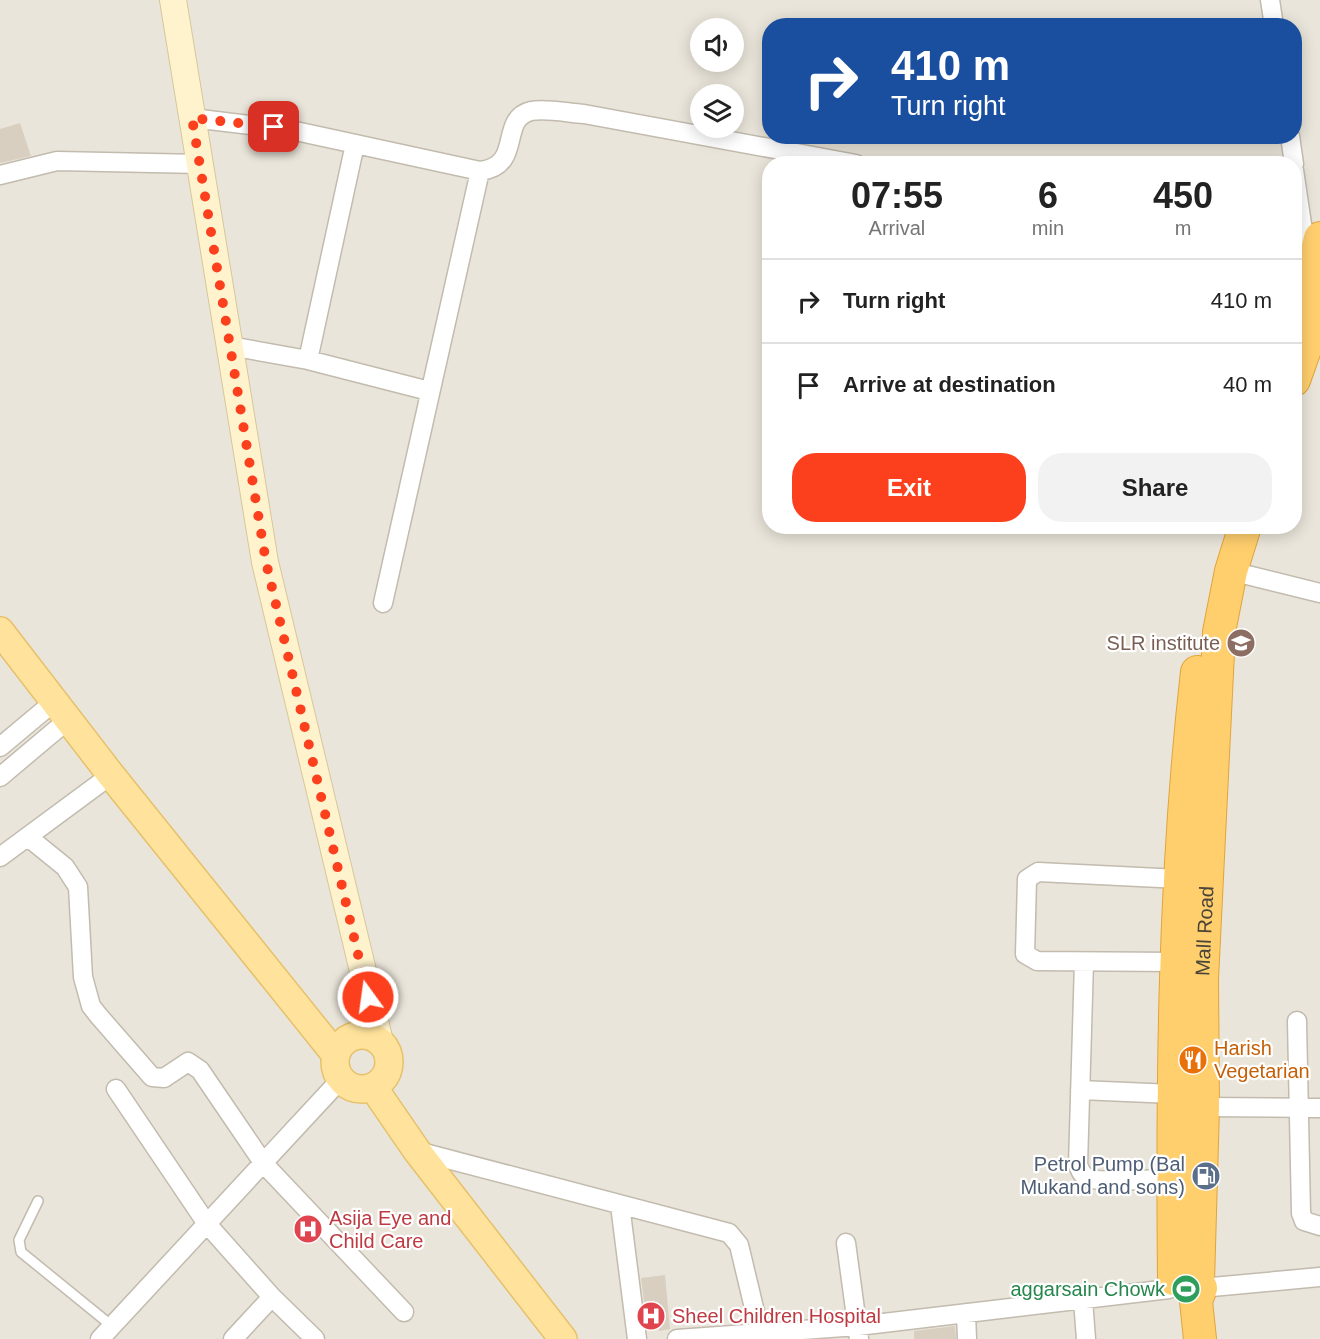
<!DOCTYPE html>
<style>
:root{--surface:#fff;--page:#f2f2f2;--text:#222;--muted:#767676;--line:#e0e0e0;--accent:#fc3f1d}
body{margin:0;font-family:Helvetica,sans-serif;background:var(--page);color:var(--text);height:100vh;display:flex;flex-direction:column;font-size:22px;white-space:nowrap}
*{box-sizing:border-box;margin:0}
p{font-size:20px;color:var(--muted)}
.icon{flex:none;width:33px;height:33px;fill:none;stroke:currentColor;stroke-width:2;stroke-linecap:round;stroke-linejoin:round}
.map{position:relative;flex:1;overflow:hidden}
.sheet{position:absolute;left:762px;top:156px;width:540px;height:378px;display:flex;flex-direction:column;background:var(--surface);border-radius:24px;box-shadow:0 3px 15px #0003}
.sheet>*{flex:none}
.banner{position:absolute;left:762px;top:18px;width:540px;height:126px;border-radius:24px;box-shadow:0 3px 15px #0003;background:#1a4fa0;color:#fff;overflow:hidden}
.buttons{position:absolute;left:690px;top:18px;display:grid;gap:12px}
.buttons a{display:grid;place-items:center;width:54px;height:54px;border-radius:50%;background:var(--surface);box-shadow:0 3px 15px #0003;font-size:30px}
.pin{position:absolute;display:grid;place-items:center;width:51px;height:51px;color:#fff;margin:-26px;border-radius:12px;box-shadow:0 3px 9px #0006}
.me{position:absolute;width:66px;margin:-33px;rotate:346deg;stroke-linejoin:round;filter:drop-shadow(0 0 4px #0008)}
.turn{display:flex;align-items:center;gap:21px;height:126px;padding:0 30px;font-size:27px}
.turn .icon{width:78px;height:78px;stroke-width:2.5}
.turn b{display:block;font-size:42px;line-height:51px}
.eta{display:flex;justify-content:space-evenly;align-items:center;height:102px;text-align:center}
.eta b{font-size:36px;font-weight:600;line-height:42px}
.button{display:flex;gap:12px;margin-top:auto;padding:12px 30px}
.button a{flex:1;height:69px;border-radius:24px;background:var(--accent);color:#fff;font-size:24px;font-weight:600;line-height:69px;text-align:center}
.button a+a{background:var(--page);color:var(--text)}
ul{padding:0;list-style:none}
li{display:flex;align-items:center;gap:18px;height:84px;padding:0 30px;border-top:2px solid var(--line)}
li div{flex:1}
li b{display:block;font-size:22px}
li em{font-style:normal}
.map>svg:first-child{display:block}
</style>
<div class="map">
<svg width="1320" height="1339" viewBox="0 0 1320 1339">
<rect width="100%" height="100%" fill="#f6f3ec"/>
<path fill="#eae5da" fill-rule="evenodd" d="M0 0H1320V1339H0ZM770 26H1294V136H770ZM700 28H734V62H700ZM700 94H734V128H700ZM770 164H1294V526H770Z"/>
<path fill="#d8cfc1" d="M20 123 31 156 0 163V129Z
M665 1275 670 1329 659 1331 658 1322 647 1325 641 1278Z
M955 1326 956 1339H914V1331Z"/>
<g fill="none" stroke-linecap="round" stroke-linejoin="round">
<g stroke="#c2bbae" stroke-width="12">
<path id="lane" d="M38 1201 19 1240 21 1252 112 1326"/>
</g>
<g stroke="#c2bbae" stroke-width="21">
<path id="street" d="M1270 0 1274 26
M192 118 291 130 480 171C524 166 498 119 531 111 547 108 568 113 584 114L856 164
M1290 136 1294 164
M1294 170 1302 224 1311 257
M0 175 57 161 200 164
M230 346 308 360 429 391
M308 360 355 144
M1231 571 1320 593
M383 603 480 171
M0 747 55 701
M0 777 69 719
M28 837 65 867 78 887 83 977 91 1006 98 1015 152 1077 164 1078 188 1062 200 1070 264 1164 404 1312
M0 857 111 775
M1084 962 1078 1165C1080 1170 1081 1174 1086 1177 1098 1184 1156 1179 1173 1178
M1176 962 1037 961 1025 954 1027 879 1038 872 1180 879
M1297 1021 1301 1213 1304 1221 1320 1226
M116 1089 207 1224 272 1297 315 1339
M1080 1090 1173 1094
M1203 1107 1320 1108
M417 1151 729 1233 739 1245 760 1333
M620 1205 637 1339
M846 1243 859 1339
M1201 1288 1320 1277
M1083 1300 1086 1339
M966 1313 967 1339
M100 1339 341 1079
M233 1339 272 1297
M677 1339 858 1326 1169 1289"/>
</g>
<g stroke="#d6c79b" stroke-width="28">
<path id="secondary" d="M173 0 265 562 380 1042"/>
</g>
<g stroke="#e6c16a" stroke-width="30">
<path id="primary" d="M0 631 111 775 336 1055
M335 1062a27 27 0 1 1 54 0a27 27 0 1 1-54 0Z
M373 1087 417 1151 563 1339"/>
</g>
<g stroke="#e0a43c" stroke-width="34">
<g id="highway">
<path d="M1294 314 1311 272 1320 238"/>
<path d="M1294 380 1320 307"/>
<path d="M1174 1279C1172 1076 1174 873 1197 672"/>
<path id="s1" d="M1200 1339 1196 1301 1201 1288 1198 1282 1203 1107 1202 979 1219 632 1231 571 1245 526"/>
</g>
</g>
<use href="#lane" stroke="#fff" stroke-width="9"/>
<use href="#street" stroke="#fff" stroke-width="18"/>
<use href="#secondary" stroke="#fff3cd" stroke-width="26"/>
<use href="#primary" stroke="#ffe39c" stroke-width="27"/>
<use href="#highway" stroke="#ffcf6e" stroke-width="32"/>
</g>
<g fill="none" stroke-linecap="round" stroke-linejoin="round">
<path stroke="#fc3f1d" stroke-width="10" stroke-dasharray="0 18" d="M274 127 192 118 266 562 368 997"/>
</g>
<defs>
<g id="university-disc" transform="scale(1.5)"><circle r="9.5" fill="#8d6e63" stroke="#fff"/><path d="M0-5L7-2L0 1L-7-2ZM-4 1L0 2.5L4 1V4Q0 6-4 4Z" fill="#fff"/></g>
<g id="restaurant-disc" transform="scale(1.5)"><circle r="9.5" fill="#e8710a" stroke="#fff"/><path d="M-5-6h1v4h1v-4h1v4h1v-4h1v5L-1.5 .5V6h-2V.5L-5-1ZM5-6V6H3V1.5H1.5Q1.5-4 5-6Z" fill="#fff"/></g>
<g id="fuel-disc" transform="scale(1.5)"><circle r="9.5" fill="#5c6f8a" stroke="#fff"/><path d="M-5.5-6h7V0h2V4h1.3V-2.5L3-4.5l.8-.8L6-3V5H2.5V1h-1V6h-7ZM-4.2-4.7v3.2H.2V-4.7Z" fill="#fff"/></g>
<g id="hospital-disc" transform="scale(1.5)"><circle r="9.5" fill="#e0444e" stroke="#fff"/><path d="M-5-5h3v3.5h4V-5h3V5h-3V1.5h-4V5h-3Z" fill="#fff"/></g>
<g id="stadium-disc" transform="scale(1.5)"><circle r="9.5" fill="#2e9e5b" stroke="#fff"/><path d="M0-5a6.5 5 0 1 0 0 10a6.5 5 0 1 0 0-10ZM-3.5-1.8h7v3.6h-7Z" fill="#fff"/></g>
</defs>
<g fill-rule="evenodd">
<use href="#university-disc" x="1241" y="643"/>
<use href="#restaurant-disc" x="1193" y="1060"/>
<use href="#fuel-disc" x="1206" y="1176"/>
<use href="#hospital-disc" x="308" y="1229"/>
<use href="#stadium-disc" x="1186" y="1289"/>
<use href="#hospital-disc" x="651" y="1316"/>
</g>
<g text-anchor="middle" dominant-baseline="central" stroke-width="4.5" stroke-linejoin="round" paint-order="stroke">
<g font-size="20" fill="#785e54" stroke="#fff" text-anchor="end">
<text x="1220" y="643">SLR institute</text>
</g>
<g font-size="20" fill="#4b4439" stroke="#fff">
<text stroke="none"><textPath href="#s1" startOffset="410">Mall Road</textPath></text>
</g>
<g font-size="20" fill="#c56008" stroke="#fff" text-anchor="start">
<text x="1214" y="1048">Harish<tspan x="1214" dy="23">Vegetarian</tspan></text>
</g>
<g font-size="20" fill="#4e5e75" stroke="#fff" text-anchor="end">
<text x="1185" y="1164">Petrol Pump (Bal<tspan x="1185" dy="23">Mukand and sons)</tspan></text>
</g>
<g font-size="20" fill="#be3a42" stroke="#fff" text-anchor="start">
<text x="329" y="1218">Asija Eye and<tspan x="329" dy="23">Child Care</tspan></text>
<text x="672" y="1316">Sheel Children Hospital</text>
</g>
<g font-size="20" fill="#27864d" stroke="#fff" text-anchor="end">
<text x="1165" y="1289">aggarsain Chowk</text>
</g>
</g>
</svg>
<div class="buttons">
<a><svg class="icon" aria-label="sound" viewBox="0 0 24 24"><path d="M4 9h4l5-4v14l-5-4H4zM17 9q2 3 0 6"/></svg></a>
<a><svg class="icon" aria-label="layers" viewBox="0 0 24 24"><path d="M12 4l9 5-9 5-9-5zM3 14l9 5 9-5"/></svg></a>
</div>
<div class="pin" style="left:274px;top:127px;background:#d93025"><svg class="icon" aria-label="arrive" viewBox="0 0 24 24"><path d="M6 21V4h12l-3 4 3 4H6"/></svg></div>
<svg class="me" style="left:368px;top:997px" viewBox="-20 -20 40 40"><circle r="17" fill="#fc3f1d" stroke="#fff" stroke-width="3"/><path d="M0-11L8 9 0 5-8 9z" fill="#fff"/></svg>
<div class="banner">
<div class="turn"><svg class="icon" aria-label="right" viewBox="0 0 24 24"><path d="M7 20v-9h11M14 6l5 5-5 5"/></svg><div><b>410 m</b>Turn right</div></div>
</div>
<section class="sheet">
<div class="eta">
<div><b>07:55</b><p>Arrival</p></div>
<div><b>6</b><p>min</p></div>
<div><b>450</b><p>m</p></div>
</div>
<ul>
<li><svg class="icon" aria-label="right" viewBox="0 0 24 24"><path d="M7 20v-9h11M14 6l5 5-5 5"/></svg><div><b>Turn right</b></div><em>410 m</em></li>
<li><svg class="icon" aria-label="arrive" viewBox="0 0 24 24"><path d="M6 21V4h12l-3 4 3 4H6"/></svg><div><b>Arrive at destination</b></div><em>40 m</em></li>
</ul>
<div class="button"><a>Exit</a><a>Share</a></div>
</section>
</div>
